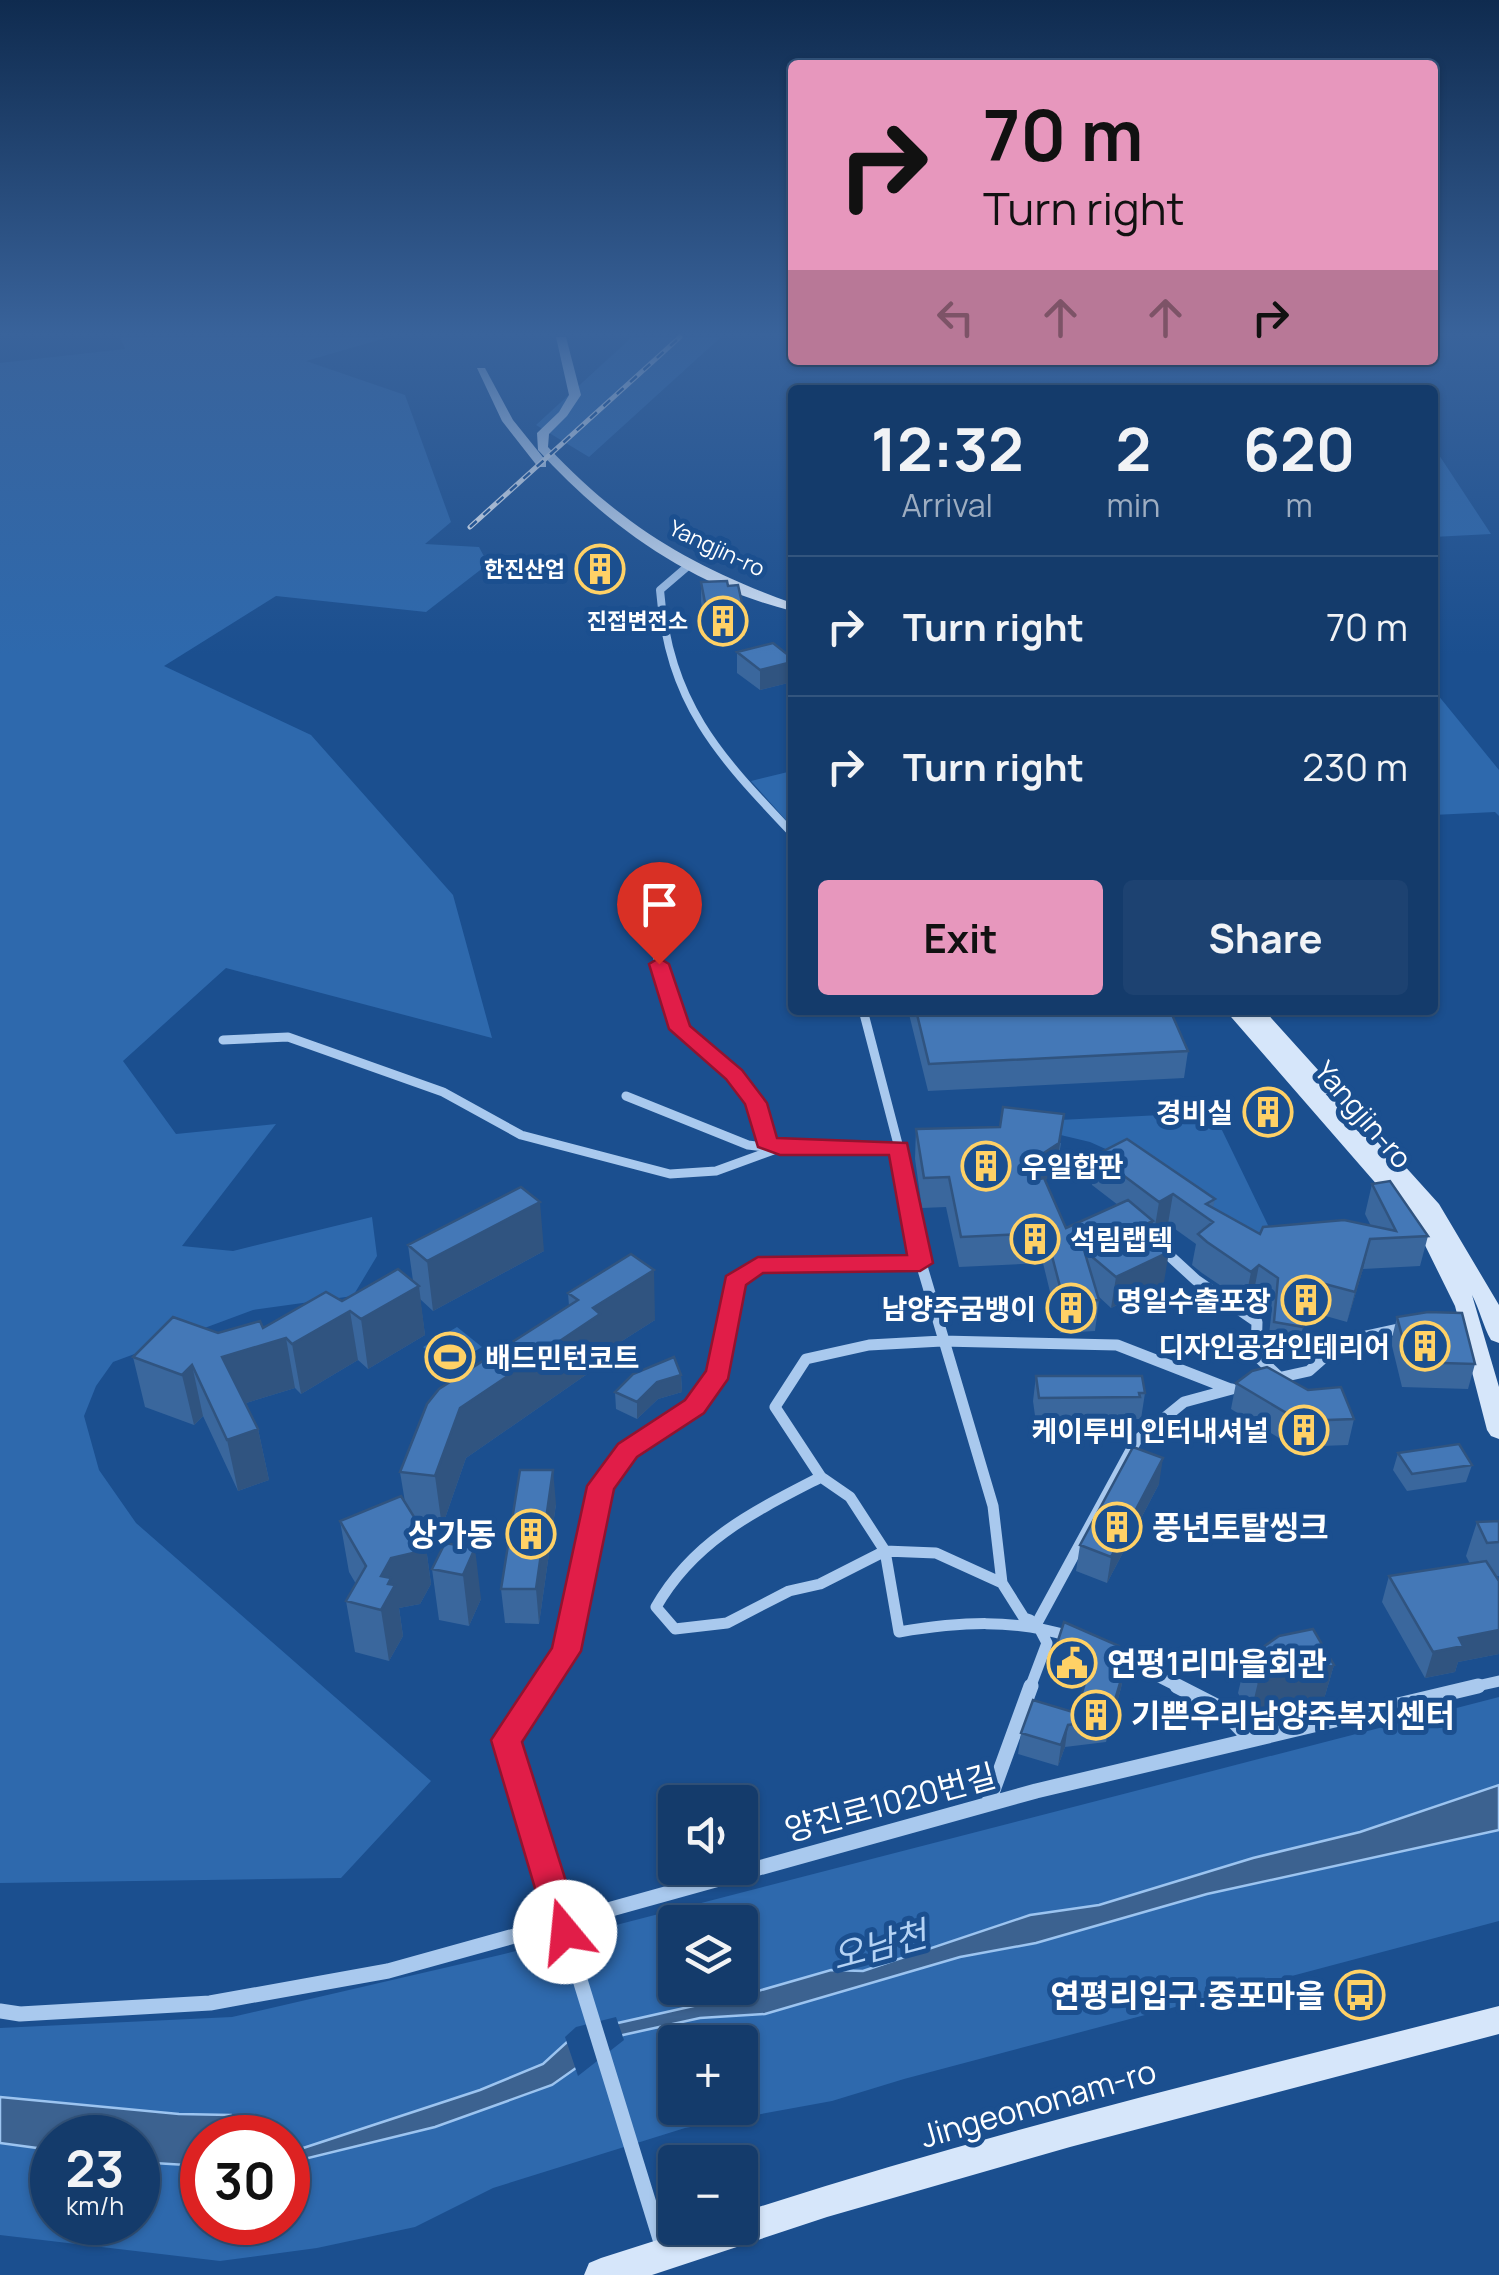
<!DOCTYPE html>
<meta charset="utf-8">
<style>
:root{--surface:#143b6b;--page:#1d4271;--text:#f1f3f6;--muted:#9dadc1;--line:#33557e;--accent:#e797bd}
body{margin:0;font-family:Manrope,"Noto Sans KR",sans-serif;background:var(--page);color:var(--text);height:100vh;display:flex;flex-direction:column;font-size:38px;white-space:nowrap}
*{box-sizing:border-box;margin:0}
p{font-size:32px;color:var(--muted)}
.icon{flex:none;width:55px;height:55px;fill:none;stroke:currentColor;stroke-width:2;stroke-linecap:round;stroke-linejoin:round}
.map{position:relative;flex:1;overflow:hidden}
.sheet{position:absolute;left:788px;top:385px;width:650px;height:630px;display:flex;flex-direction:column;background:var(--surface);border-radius:10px;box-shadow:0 2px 8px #0004,0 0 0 2px var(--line)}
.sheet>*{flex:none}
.banner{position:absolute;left:788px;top:60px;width:650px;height:305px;border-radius:10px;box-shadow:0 2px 8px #0004,0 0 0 2px var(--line);background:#e797bd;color:#111;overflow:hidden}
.fabs{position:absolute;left:658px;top:1785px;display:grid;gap:20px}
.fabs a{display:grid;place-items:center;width:100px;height:100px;border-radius:10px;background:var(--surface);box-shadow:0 2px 8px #0004,0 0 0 2px var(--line);font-size:50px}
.speed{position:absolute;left:30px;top:2115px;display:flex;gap:20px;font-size:50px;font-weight:700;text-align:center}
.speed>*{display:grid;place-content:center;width:130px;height:130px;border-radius:50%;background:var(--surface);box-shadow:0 2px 8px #0004,0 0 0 2px var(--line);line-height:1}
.speed small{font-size:25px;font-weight:400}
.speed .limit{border:15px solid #d22;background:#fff;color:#111}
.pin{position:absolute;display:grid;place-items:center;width:85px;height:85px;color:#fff;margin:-102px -42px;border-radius:50% 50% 50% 0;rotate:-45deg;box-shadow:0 0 10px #0007}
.pin .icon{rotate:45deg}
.me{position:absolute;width:110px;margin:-55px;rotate:343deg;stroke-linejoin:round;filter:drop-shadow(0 0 8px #0008)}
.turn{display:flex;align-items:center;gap:35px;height:210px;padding:0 30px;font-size:45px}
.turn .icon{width:130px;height:130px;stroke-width:2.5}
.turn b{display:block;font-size:70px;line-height:85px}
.lanes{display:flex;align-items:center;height:95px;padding:0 30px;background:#0003;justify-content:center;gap:50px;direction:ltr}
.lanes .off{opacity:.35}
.eta{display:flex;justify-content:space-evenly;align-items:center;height:170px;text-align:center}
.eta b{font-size:60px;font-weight:700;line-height:70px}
.primary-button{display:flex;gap:20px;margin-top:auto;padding:20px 30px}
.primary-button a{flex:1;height:115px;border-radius:10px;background:var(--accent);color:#111;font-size:40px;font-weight:700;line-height:115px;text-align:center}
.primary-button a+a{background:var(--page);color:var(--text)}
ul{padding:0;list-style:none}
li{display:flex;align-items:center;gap:30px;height:140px;padding:0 30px;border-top:2px solid var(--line)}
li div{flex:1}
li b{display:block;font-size:38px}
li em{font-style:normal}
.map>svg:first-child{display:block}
</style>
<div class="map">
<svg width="1499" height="2275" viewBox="0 0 1499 2275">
<rect width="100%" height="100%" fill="#1b4f8f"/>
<path fill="#2e69ad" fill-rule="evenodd" d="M120 337H389L306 361 405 395 451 522 425 544 479 547 488 564 426 612 276 596 164 666 311 735 453 895 492 1038 226 968 123 1061 176 1134 276 1124 182 1246 233 1251 372 1217 377 1256 353 1296 253 1310 113 1362 96 1386 84 1416 99 1470 136 1523 431 1781 341 1878 0 1883V363L125 349Z
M632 337H721L589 457 536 425Z
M1433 455H1439L1491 534 1433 537Z
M1433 689 1499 770V816L1495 812 1433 815Z
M792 771V827L751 781Z
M1182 1114 1208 1117 1220 1126 1278 1246 1128 1159 1090 1142 1027 1127 1059 1120Z
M457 1327 482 1347 448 1367 423 1347Z
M1499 1697V1921L904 2079 832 2101 685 2128 493 2188 415 2227 317 2248 220 2261 0 2235V2028L232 2017 500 1955ZM675 1922H740V1988H675ZM675 2042H740V2108H675ZM52 2138H138V2222H52ZM202 2138H288V2222H202Z"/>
<path fill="#3c6290" stroke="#9cc4f0" stroke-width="2.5" d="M1499 1785V1830L1207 1894 1036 1943 960 1957 765 2014 700 2018 623 2035 552 2085 435 2127 288 2163V2153L480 2090 543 2064 578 2032 751 1993 831 1970 863 1971 1030 1915 1099 1905 1253 1858 1360 1832Z
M0 2097 179 2114 231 2115 244 2137 202 2138V2166L138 2162V2138H52V2150L0 2143Z"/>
<path fill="#1b4f8f" d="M616 2017 624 2040 578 2076 565 2037 576 2027Z"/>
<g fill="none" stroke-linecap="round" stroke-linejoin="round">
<path stroke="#a9c9ee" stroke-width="8" d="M688 566 660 590C669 703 717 754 792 833"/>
<path stroke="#a9c9ee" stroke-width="9" d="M641 872 659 964 680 1029 734 1074 756 1103 766 1142 779 1148H899
M863 1010 899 1148 914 1224
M223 1040 288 1037 443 1092 521 1135 670 1174 716 1171 779 1148
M626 1096 748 1145 773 1148"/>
<path stroke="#a9c9ee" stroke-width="11" d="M913 1221 921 1263 993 1506 1002 1583 1024 1618 1030 1620
M1159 1246 1196 1280 1257 1322 1256 1355 1278 1376
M1273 1379 1309 1371 1343 1341 1407 1327
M821 1477C755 1511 694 1540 656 1607L675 1629 727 1623 789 1591 820 1584 885 1551 899 1632C959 1622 1014 1618 1072 1637
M1002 1583 936 1553 885 1551 850 1497 821 1477 775 1407 806 1359 869 1345 942 1341 1117 1345 1230 1389
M1037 1623 1136 1441 1184 1402 1232 1389
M1106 1650 1181 1688
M541 1688 566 1651 601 1486 628 1451 694 1406 718 1373 734 1281 758 1265 921 1263
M1030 1688 1047 1643 1037 1624
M1468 1688 1499 1681"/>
<path stroke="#a9c9ee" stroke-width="15" d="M542 1686 506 1740 664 2252
M1177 1686 1222 1709 1251 1740
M988 1804 1031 1686
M0 2011 20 2014 210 2003 388 1971 1036 1791 1478 1686"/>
<path fill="#d6e6fa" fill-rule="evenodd" d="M556 337H566L581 395 567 416 549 434 548 447C621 525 692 567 792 603V611C692 586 607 526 538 450L537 433 559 412 569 395Z
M477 368H485L513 420 546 461V467H538L502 421Z
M1225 1010H1244L1247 1014 1245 1010H1264L1439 1204 1499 1305V1343L1491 1340C1483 1326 1480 1310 1472 1295L1499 1387V1439L1491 1436 1487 1430 1455 1306 1419 1233Z
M1499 2006V2034L1070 2147 827 2217 652 2275H584L589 2263 601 2258 695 2228H740V2213C989 2132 1245 2071 1499 2006Z"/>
<g stroke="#fff" stroke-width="5">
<path id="rail" d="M470 527 680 337"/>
</g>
<use href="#rail" stroke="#1b4f8f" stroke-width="2.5" stroke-dasharray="9" stroke-linecap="butt"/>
</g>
<path fill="#3a679d" d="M701 582 728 586 745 616V636L708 638 701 602Z
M792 650V682L760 690 737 673V652L790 656V651Z
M908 1010H1170L1188 1051 1184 1078 928 1091Z
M916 1129 1061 1143 1056 1173 1045 1180 1066 1228 1118 1205 1092 1185 1096 1155 1215 1199 1213 1208 1260 1234 1371 1226 1365 1214 1372 1184 1428 1236 1420 1266 1363 1269 1347 1322 1308 1311 1305 1312 1303 1327 1297 1358 1267 1352 1272 1308 1253 1296 1245 1302 1202 1273 1192 1265 1196 1244 1168 1224 1154 1232 1152 1230 1151 1236 1164 1282 1111 1308 1098 1296 1099 1300 1095 1331 1060 1333 1043 1263 959 1267 946 1207 922 1208 915 1159Z
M408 1245 544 1251 433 1311 420 1299 425 1335 368 1369 358 1360 301 1394 295 1388 246 1403 258 1429 269 1480 238 1491 203 1416 194 1425 145 1407 133 1357 218 1333 263 1328 413 1281Z
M568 1293 655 1320 603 1353V1363L466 1458 442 1527 418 1524 424 1533 431 1584 420 1604 399 1608 403 1636 389 1661 355 1652 346 1601 356 1584 349 1572 340 1521 405 1502 400 1472 569 1306Z
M1397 1317 1475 1364 1468 1389 1402 1387 1391 1342Z
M681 1375 682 1392 658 1399 637 1419 616 1409 615 1392Z
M1036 1376 1145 1393 1141 1419H1136V1423H1036L1033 1401Z
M1236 1383 1354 1419 1348 1445 1294 1447 1231 1409Z
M1398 1453 1472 1465 1466 1482 1407 1491 1393 1470Z
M1159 1484 1107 1583 1076 1571 1080 1545Z
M556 1504 539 1624 505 1623 501 1589Z
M1499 1521V1576H1496L1499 1654 1458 1662 1455 1672 1425 1678 1382 1602 1389 1576 1470 1564 1466 1556 1477 1522Z
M445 1543 481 1599 469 1626 439 1620 432 1569Z
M1119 1646 1116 1664 1125 1666 1121 1688 1106 1742 1065 1747 1058 1766 1018 1754 1021 1733 1076 1713 1084 1687 1050 1678 1053 1656Z
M1246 1659 1334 1665 1324 1699 1250 1716 1238 1693Z"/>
<path fill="#305480" d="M792 662V682L760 690V670Z
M1064 1114 1056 1173 1033 1188 1036 1158Z
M1173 1194 1168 1224 1154 1232 1159 1202Z
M540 1202 544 1251 433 1311 427 1261Z
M1153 1221 1149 1252 1140 1227Z
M1370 1239 1363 1269 1347 1322 1355 1292Z
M1169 1252 1164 1282 1111 1308 1116 1277Z
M1259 1265 1253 1296 1245 1302 1251 1272Z
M654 1270 655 1320 603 1353V1363L466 1458 442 1527 435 1476 460 1408 593 1308Z
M1314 1281 1308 1311 1301 1314 1307 1284Z
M419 1286 425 1335 368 1369 361 1319Z
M350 1311 358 1360 301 1394 292 1344Z
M286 1338 295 1388 233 1407 222 1357Z
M192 1365 203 1416 194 1425 182 1375Z
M681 1375 682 1392 658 1399 637 1419V1402L657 1382Z
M258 1429 269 1480 238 1491 227 1440Z
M1163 1458 1159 1484 1107 1583 1111 1557Z
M553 1470 556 1504 539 1624 536 1589Z
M424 1533 431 1584 420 1604 399 1608 403 1636 389 1661 381 1610V1576L391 1558Z
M475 1548 481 1599 469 1626 463 1575Z
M1499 1630V1654L1458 1662 1455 1672 1425 1678 1433 1652 1459 1638Z
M1334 1665 1324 1699 1250 1716 1258 1682Z
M1125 1666 1121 1688 1106 1742 1109 1720Z
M1068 1725 1065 1747 1058 1766 1061 1745Z"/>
<path fill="#4478b7" stroke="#305480" stroke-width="2.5" d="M727 581 728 586 738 585 745 616 708 618 701 582Z
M773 643 792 658V662L760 670 737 652Z
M916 1010H1170L1188 1051 929 1064Z
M1003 1107 1064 1114 1059 1143 1036 1158 1040 1179 1044 1178 1066 1228 1128 1200 1153 1221 1140 1227 1169 1252 1116 1277 1084 1250 1099 1300 1064 1302 1046 1233 961 1237 949 1177 924 1178 916 1129 1000 1127Z
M1127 1139 1215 1199 1206 1204 1260 1234 1263 1227 1344 1220 1396 1231 1372 1184 1390 1181 1428 1236 1370 1239 1355 1292 1314 1281 1307 1284 1303 1327 1274 1322 1278 1278 1259 1265 1251 1272 1207 1242 1198 1234 1213 1222 1173 1194 1159 1202 1096 1155Z
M521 1187 540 1202 427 1261 408 1245Z
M631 1254 654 1270 593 1308 600 1314 460 1408 435 1476 400 1472 427 1404 439 1389 578 1300 568 1293Z
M398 1269 419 1286 361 1319 350 1311 292 1344 286 1338 222 1357 258 1429 227 1440 192 1365 182 1375 133 1357 173 1317 218 1333 260 1321 263 1328 326 1292 342 1301Z
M1428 1312 1462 1313 1475 1364 1409 1362 1397 1317Z
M674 1357 681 1375 657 1382 637 1402 615 1392 633 1374Z
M1267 1367 1308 1390 1341 1387 1354 1419 1300 1421 1236 1383 1252 1371Z
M1036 1376H1142L1145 1393H1139L1140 1397 1039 1398Z
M1459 1444 1472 1465 1412 1474 1398 1453Z
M1133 1447 1163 1458 1111 1557 1080 1545Z
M520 1470H553L536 1589H501Z
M401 1496 424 1533 413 1553 391 1558 381 1576 391 1578 388 1584 395 1585 381 1610 346 1601 366 1566 340 1521Z
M1499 1521V1542L1487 1543 1477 1522Z
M445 1543 475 1548 463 1575 432 1569Z
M1486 1561 1499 1581V1630L1459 1638 1463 1646 1433 1652 1389 1576Z
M1064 1622 1119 1646 1114 1663 1125 1666 1109 1720 1068 1725 1061 1745 1021 1733 1033 1700 1076 1713 1090 1666 1053 1656Z
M1313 1629 1334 1665 1258 1682 1246 1659 1279 1636Z"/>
<linearGradient id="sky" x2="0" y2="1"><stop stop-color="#0f2b4f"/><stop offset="0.51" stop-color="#39639b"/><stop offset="1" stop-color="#39639b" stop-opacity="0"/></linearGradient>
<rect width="1499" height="655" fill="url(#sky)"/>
<path fill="#e11d48" stroke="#92132f" stroke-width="2.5" d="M659 958 669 964 690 1026 742 1070 767 1103 777 1138 907 1143 933 1263 920 1271 763 1273 746 1285 728 1379 704 1413 637 1457 614 1489 581 1651 522 1742 582 1932 577 1943 565 1948 553 1943 548 1932 491 1740 552 1648 587 1486 618 1444 685 1400 706 1371 726 1276 758 1257 907 1255 889 1155H780L758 1147 745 1104 726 1079 669 1029 649 964Z"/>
<defs>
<g id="building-ring" transform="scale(2.5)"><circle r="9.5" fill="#1b4f8f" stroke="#ffd166" stroke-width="1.5"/><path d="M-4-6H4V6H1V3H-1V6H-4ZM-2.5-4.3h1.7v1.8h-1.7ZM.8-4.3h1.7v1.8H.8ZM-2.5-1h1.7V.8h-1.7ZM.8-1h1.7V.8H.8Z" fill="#ffd166"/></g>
<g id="stadium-ring" transform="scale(2.5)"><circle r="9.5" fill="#1b4f8f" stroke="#ffd166" stroke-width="1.5"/><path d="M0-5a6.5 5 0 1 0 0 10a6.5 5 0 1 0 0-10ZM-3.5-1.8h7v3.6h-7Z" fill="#ffd166"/></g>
<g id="civic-ring" transform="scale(2.5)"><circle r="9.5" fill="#1b4f8f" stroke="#ffd166" stroke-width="1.5"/><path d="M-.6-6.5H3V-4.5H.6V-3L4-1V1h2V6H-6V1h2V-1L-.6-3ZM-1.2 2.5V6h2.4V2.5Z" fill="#ffd166"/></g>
<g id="bus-ring" transform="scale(2.5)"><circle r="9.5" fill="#1b4f8f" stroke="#ffd166" stroke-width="1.5"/><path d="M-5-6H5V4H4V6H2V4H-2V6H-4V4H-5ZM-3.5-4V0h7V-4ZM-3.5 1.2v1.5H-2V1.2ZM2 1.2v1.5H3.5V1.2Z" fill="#ffd166"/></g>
</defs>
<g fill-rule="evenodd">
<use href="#building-ring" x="600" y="569"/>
<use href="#building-ring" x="723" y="621"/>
<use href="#building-ring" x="1268" y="1112"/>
<use href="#building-ring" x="986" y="1166"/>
<use href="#building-ring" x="1035" y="1239"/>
<use href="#building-ring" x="1306" y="1300"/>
<use href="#building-ring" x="1071" y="1308"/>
<use href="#building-ring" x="1425" y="1346"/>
<use href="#stadium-ring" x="450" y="1357"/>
<use href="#building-ring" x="1304" y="1430"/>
<use href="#building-ring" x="1117" y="1527"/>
<use href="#building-ring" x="531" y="1534"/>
<use href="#civic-ring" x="1072" y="1663"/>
<use href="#building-ring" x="1096" y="1715"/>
<use href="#bus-ring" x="1360" y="1995"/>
</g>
<g text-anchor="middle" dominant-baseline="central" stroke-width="10" stroke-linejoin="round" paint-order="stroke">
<g font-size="22" fill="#fff" stroke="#1b4f8f">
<text transform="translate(717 548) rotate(25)">Yangjin-ro</text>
</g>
<g font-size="22" font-weight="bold" fill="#fff" stroke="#1b4f8f" text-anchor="end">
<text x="565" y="569">한진산업</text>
<text x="688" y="621">진접변전소</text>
</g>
<g font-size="28" font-weight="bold" fill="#fff" stroke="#1b4f8f" text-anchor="end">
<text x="1233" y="1112">경비실</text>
<text x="1021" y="1166" text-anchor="start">우일합판</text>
<text x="1070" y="1239" text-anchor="start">석림랩텍</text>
<text x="1271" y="1300">명일수출포장</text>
<text x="1036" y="1308">남양주굼뱅이</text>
<text x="1390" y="1346">디자인공감인테리어</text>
<text x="485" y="1357" text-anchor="start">배드민턴코트</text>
<text x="1269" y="1430">케이투비 인터내셔널</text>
</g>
<g font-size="28" fill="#fff" stroke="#1b4f8f">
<text transform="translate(1364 1114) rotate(49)">Yangjin-ro</text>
</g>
<g font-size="32" font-weight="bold" fill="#fff" stroke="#1b4f8f" text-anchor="start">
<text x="1152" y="1527">풍년토탈씽크</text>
<text x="496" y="1534" text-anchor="end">상가동</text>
<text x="1107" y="1663">연평1리마을회관</text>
<text x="1131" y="1715">기쁜우리남양주복지센터</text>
<text x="1325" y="1995" text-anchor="end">연평리입구.중포마을</text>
</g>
<g font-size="32" fill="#fff" stroke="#1b4f8f">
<text transform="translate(890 1802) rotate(-15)">양진로1020번길</text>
<text transform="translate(1038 2103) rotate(-16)">Jingeononam-ro</text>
</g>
<g font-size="35" font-style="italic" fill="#b5d3f5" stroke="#1b4f8f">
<text transform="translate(879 1945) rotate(-15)">오남천</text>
</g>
</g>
</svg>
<div class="fabs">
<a><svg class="icon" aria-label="sound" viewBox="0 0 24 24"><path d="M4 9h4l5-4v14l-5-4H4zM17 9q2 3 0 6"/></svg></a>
<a><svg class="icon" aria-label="layers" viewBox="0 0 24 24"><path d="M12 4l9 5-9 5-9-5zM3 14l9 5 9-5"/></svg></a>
<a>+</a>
<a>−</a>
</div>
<div class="speed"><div>23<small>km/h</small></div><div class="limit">30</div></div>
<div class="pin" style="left:659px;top:964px;background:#d93025"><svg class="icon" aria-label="arrive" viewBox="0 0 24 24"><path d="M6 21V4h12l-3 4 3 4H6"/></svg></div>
<svg class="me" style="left:565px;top:1932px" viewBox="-20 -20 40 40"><circle r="19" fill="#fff"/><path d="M0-13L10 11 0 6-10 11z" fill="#e11d48"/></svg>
<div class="banner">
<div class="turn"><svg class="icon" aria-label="right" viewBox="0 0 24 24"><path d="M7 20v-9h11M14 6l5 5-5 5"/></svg><div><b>70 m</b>Turn right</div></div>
<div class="lanes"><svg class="icon off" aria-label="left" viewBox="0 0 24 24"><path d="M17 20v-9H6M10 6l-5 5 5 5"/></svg><svg class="icon off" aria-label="ahead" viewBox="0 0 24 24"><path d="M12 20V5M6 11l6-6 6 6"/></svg><svg class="icon off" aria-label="ahead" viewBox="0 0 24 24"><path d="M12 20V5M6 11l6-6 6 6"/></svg><svg class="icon" aria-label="right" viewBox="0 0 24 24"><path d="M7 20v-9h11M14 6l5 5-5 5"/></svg></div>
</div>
<section class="sheet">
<div class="eta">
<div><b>12:32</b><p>Arrival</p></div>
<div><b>2</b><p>min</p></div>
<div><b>620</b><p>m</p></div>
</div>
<ul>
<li><svg class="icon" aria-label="right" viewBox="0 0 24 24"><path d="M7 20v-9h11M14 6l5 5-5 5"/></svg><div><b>Turn right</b></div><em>70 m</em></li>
<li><svg class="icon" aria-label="right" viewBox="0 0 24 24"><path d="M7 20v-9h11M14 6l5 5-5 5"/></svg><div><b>Turn right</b></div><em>230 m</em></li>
</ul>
<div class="primary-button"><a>Exit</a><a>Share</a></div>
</section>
</div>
